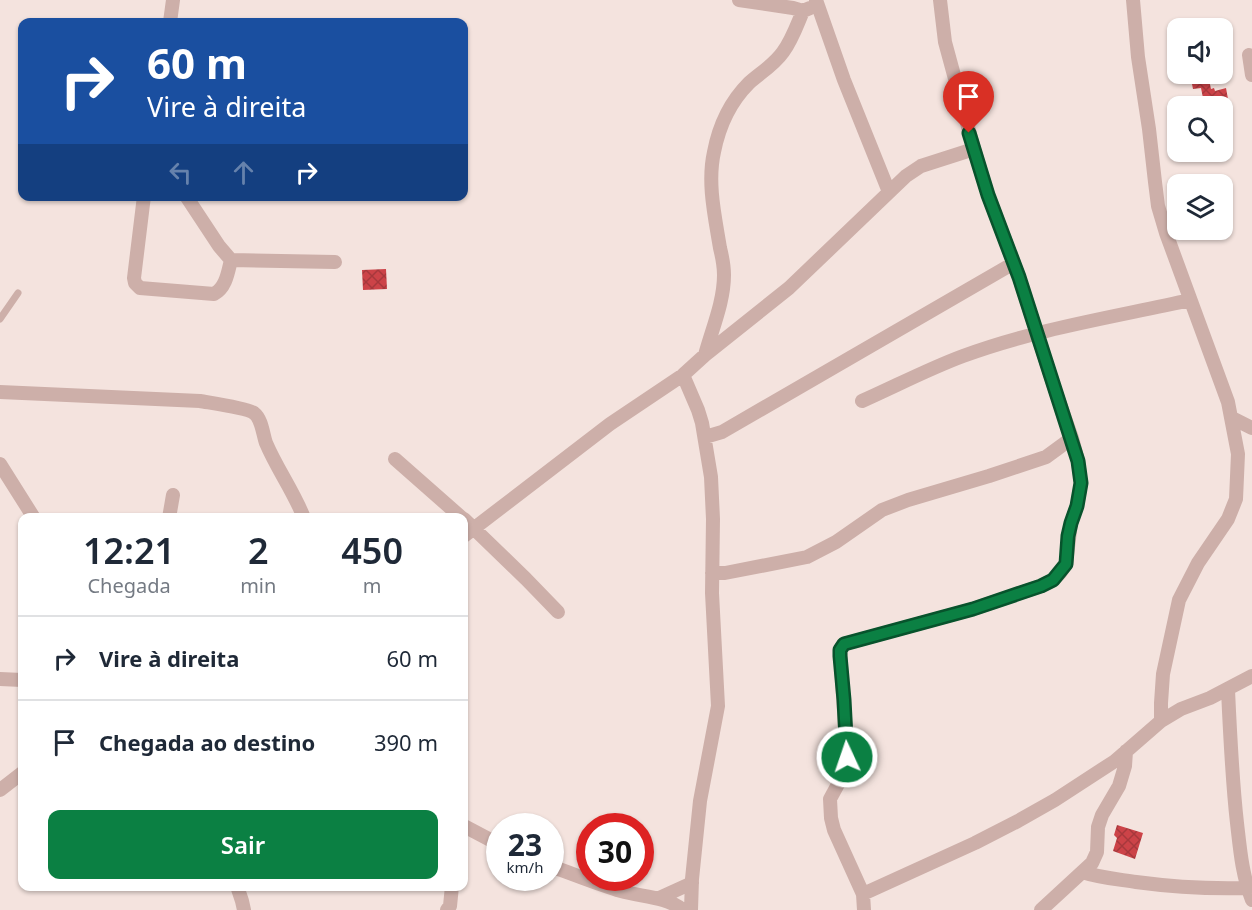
<!DOCTYPE html>
<html lang="pt">
<meta charset="utf-8">
<style>
:root{--surface:#fff;--page:#f6f6f7;--text:#1f2937;--muted:#747a83;--line:#e0e1e3;--accent:#0b8043}
body{margin:0;font-family:"Noto Sans",sans-serif;background:var(--page);color:var(--text);height:100vh;display:flex;flex-direction:column;font-size:22px;white-space:nowrap}
*{box-sizing:border-box;margin:0}
p{font-size:20px;color:var(--muted)}
.icon{flex:none;width:33px;height:33px;fill:none;stroke:currentColor;stroke-width:2;stroke-linecap:round;stroke-linejoin:round}
.map{position:relative;flex:1;overflow:hidden}
.side{position:absolute;left:18px;top:513px;width:450px;height:378px;display:flex;flex-direction:column;background:var(--surface);border-radius:12px;box-shadow:0 2px 4px #0004}
.side>*{flex:none}
.top-card{position:absolute;left:18px;top:18px;width:450px;height:183px;border-radius:12px;box-shadow:0 2px 4px #0004;background:#1a4fa0;color:#fff;overflow:hidden}
.buttons{position:absolute;left:1167px;top:18px;display:grid;gap:12px}
.buttons a{display:grid;place-items:center;width:66px;height:66px;border-radius:12px;background:var(--surface);box-shadow:0 2px 4px #0004;font-size:30px}
.speed{position:absolute;left:486px;top:813px;display:flex;gap:12px;font-size:30px;font-weight:700;text-align:center}
.speed>*{display:grid;place-content:center;width:78px;height:78px;border-radius:50%;background:var(--surface);box-shadow:0 2px 4px #0004;line-height:1}
.speed small{font-size:15px;font-weight:400}
.speed .limit{border:9px solid #d22;background:#fff;color:#111}
.pin{position:absolute;display:grid;place-items:center;width:51px;height:51px;color:#fff;margin:-62px -26px;border-radius:50% 50% 50% 0;rotate:-45deg;box-shadow:0 0 6px #0007}
.pin .icon{rotate:45deg}
.me{position:absolute;width:66px;margin:-33px;rotate:357deg;stroke-linejoin:round;filter:drop-shadow(0 0 4px #0008)}
.turn{display:flex;align-items:center;gap:21px;height:126px;padding:0 30px;font-size:27px}
.turn .icon{width:78px;height:78px;stroke-width:2.5}
.turn b{display:block;font-size:42px;line-height:51px}
.lanes{display:flex;align-items:center;height:57px;padding:0 30px;background:#0003;justify-content:center;gap:30px;direction:ltr}
.lanes .off{opacity:.35}
.eta{display:flex;justify-content:space-evenly;align-items:center;height:102px;text-align:center}
.eta b{font-size:36px;font-weight:600;line-height:42px}
.cta{display:flex;gap:12px;margin-top:auto;padding:12px 30px}
.cta a{flex:1;height:69px;border-radius:12px;background:var(--accent);color:#fff;font-size:24px;font-weight:600;line-height:69px;text-align:center}
ul{padding:0;list-style:none}
li{display:flex;align-items:center;gap:18px;height:84px;padding:0 30px;border-top:2px solid var(--line)}
li div{flex:1}
li b{display:block;font-size:22px}
li em{font-style:normal}
.map>svg:first-child{display:block}
</style>
<div class="map">
<svg width="1252" height="910" viewBox="0 0 1252 910">
<defs>
<pattern id="building-cross-hatch" width="8" height="8" patternUnits="userSpaceOnUse" patternTransform="scale(1.5)"><rect width="8" height="8" fill="#cc4348"/><path d="M0 0l8 8M0 8l8-8" fill="none" stroke="#a7383c"/></pattern>
</defs>
<rect width="100%" height="100%" fill="#f4e3de"/>
<path fill="url(#building-cross-hatch)" d="M1208 75 1211 89 1214 88 1215 91 1226 88 1228 99 1204 103 1201 88 1193 89 1191 79Z
M386 269 387 289 363 290 362 270Z
M1117 825 1143 833 1135 859 1113 851 1117 838 1114 835Z"/>
<g fill="none" stroke-linecap="round" stroke-linejoin="round">
<path stroke="#cdafa9" stroke-width="7" d="M0 319 18 293"/>
<path stroke="#cdafa9" stroke-width="14" d="M739 0 793 8 803 11 810 8
M816 0 844 80 889 192
M1133 0 1138 57 1149 129 1155 182 1158 206 1166 233 1228 402 1238 454 1236 499 1228 519 1198 563 1179 600 1163 674 1161 703V721
M170 22 173 0
M1249 55 1252 75
M144 196 134 278 135 283 140 288 214 294C226 288 228 272 231 260L335 262
M186 196 219 246 231 260
M705 355C712 329 724 302 724 275 724 266 722 256 720 248 715 217 707 183 714 152 719 126 730 102 749 83 760 73 774 65 783 52 792 40 797 25 803 11
M683 375 698 410 702 423 711 477 713 519 712 593 718 706 700 801 692 879 691 910
M0 392 200 401C211 403 247 408 254 413 262 419 263 435 266 443 277 469 294 492 304 518
M862 401C896 386 928 369 963 356 1036 329 1114 317 1190 300
M1232 418 1252 428
M705 437 722 432 1014 263
M395 459 462 518
M0 464 34 518
M169 518 173 495
M464 519 526 579 558 612
M464 536 610 424 683 375 705 355 789 288 906 176 921 166 974 149
M712 573H725L807 557 836 542 882 510 908 500 989 476 1046 457 1072 438 1054 387 1019 277 988 195 974 149 945 42 940 0
M0 679 22 680
M1228 690C1230 734 1232 779 1237 823 1240 849 1242 875 1252 900
M0 790 22 773
M464 826 500 845
M550 866C574 874 597 884 621 891 642 897 665 896 683 910
M1082 872C1101 878 1116 879 1136 882 1173 887 1210 889 1247 888
M237 886 242 901 244 910
M863 894 834 830 831 818 830 799 843 775 847 757 840 650 844 644 973 609 1041 586 1053 580 1060 573 1066 564 1071 523 1077 506 1081 483 1078 461 1072 438
M659 898 692 883
M447 910 450 906 452 886
M864 910 863 894 975 843 1018 821 1055 800 1115 761 1161 721 1181 709 1210 698 1252 676
M1041 910 1092 863 1097 852 1098 827 1102 815 1119 786 1125 766 1126 751"/>
</g>
<g fill="none" stroke-linecap="round" stroke-linejoin="round">
<g stroke="#07532c" stroke-width="15">
<path id="route" d="M847 757 844 700 840 656V650L844 644 973 609 1041 586 1053 580 1066 564 1068 536 1071 523 1077 506 1081 483 1078 461 1019 277 988 195 969 133"/>
</g>
<use href="#route" stroke="#0b8043" stroke-width="10"/>
</g>
</svg>
<div class="buttons">
<a><svg class="icon" aria-label="sound" viewBox="0 0 24 24"><path d="M4 9h4l5-4v14l-5-4H4zM17 9q2 3 0 6"/></svg></a>
<a><svg class="icon" aria-label="search" viewBox="0 0 24 24"><circle cx="10" cy="10" r="6"/><path d="M15 15l6 6"/></svg></a>
<a><svg class="icon" aria-label="layers" viewBox="0 0 24 24"><path d="M12 4l9 5-9 5-9-5zM3 14l9 5 9-5"/></svg></a>
</div>
<div class="speed"><div>23<small>km/h</small></div><div class="limit">30</div></div>
<div class="pin" style="left:969px;top:133px;background:#d93025"><svg class="icon" aria-label="arrive" viewBox="0 0 24 24"><path d="M6 21V4h12l-3 4 3 4H6"/></svg></div>
<svg class="me" style="left:847px;top:757px" viewBox="-20 -20 40 40"><circle r="17" fill="#0b8043" stroke="#fff" stroke-width="3"/><path d="M0-11L8 9 0 5-8 9z" fill="#fff"/></svg>
<div class="top-card">
<div class="turn"><svg class="icon" aria-label="right" viewBox="0 0 24 24"><path d="M7 20v-9h11M14 6l5 5-5 5"/></svg><div><b>60 m</b>Vire à direita</div></div>
<div class="lanes"><svg class="icon off" aria-label="left" viewBox="0 0 24 24"><path d="M17 20v-9H6M10 6l-5 5 5 5"/></svg><svg class="icon off" aria-label="ahead" viewBox="0 0 24 24"><path d="M12 20V5M6 11l6-6 6 6"/></svg><svg class="icon" aria-label="right" viewBox="0 0 24 24"><path d="M7 20v-9h11M14 6l5 5-5 5"/></svg></div>
</div>
<section class="side">
<div class="eta">
<div><b>12:21</b><p>Chegada</p></div>
<div><b>2</b><p>min</p></div>
<div><b>450</b><p>m</p></div>
</div>
<ul>
<li><svg class="icon" aria-label="right" viewBox="0 0 24 24"><path d="M7 20v-9h11M14 6l5 5-5 5"/></svg><div><b>Vire à direita</b></div><em>60 m</em></li>
<li><svg class="icon" aria-label="arrive" viewBox="0 0 24 24"><path d="M6 21V4h12l-3 4 3 4H6"/></svg><div><b>Chegada ao destino</b></div><em>390 m</em></li>
</ul>
<div class="cta"><a>Sair</a></div>
</section>
</div>
